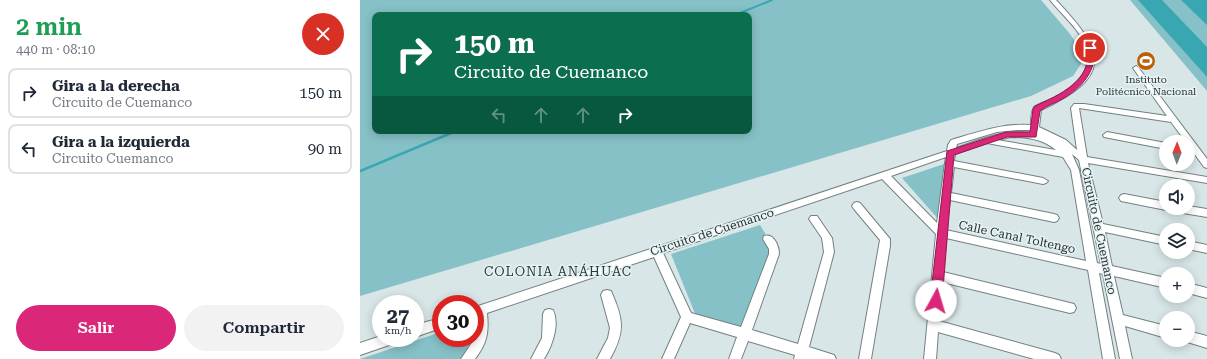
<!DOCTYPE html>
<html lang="es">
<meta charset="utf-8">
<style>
:root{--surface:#fff;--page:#f2f2f3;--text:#1f2937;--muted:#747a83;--line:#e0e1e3;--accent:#db2777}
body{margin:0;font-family:"Roboto Serif",serif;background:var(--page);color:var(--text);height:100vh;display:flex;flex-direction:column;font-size:15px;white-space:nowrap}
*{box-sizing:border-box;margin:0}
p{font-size:13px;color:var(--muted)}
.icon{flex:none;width:22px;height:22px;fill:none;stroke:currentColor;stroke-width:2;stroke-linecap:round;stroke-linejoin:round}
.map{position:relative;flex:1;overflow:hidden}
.sheet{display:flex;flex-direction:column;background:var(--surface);width:360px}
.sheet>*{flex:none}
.banner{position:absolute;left:12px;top:12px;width:380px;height:122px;border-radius:8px;box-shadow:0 2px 10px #0003;background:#0b6e4f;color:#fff;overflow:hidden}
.needle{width:26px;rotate:1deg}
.controls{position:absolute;left:799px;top:135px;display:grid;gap:8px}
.controls a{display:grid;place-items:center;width:36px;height:36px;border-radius:50%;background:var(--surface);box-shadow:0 2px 10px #0003;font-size:20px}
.speed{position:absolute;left:12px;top:295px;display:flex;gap:8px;font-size:20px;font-weight:700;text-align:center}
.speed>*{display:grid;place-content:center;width:52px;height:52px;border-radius:50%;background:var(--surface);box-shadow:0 2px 10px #0003;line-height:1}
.speed small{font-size:10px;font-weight:400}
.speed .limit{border:6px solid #d22;background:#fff;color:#111}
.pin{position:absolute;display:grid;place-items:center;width:34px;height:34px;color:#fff;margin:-17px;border:2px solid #fff;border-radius:50%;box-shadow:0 1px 4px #0007}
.me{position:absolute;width:44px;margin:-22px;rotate:6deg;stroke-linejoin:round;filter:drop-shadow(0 0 3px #0008)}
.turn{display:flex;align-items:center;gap:14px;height:84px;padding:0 16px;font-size:18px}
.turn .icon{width:52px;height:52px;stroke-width:2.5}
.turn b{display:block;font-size:28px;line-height:34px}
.lanes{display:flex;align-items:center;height:38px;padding:0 16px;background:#0003;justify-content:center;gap:20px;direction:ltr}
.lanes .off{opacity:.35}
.round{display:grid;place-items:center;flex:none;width:42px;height:42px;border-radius:21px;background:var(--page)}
.headline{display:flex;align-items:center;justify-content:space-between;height:68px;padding:0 16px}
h1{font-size:24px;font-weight:600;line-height:30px;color:#1e9e55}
.action{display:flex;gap:8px;margin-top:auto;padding:8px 16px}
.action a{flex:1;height:46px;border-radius:24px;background:var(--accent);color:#fff;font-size:16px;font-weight:600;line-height:46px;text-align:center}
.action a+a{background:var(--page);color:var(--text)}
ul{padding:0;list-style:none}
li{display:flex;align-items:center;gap:12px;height:50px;margin:0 8px 6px;padding:0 8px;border:2px solid var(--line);border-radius:8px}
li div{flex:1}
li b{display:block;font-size:15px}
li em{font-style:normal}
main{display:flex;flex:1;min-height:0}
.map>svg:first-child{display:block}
</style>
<main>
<section class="sheet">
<div class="headline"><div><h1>2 min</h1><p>440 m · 08:10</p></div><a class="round" style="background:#d93025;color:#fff"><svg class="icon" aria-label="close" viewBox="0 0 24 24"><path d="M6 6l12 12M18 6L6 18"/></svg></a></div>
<ul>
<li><svg class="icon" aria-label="right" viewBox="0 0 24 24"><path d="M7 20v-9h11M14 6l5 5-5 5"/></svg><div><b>Gira a la derecha</b><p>Circuito de Cuemanco</p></div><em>150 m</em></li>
<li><svg class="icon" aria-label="left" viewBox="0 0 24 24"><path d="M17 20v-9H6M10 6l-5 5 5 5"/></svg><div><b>Gira a la izquierda</b><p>Circuito Cuemanco</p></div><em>90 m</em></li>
</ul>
<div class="action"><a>Salir</a><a>Compartir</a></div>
</section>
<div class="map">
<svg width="847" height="359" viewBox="0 0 847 359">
<rect width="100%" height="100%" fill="#d8e6e8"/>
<path fill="#86c1c7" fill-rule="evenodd" d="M0 0H681L710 34 721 50V64L713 76 671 96 0 296ZM15 15H389V131H15Z
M770 0H847V91Z
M593 161 587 229 542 178Z
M400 225 415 250 383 330 336 316 311 254Z
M115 321 116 342 103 359H0L81 332V338H115Z"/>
<path fill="#39a7b2" d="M778 0H802L847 47V77Z
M821 0H847V25Z"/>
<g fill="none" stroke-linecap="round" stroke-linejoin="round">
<path stroke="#39a7b2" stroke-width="2" d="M375 15 412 0"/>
<path stroke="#39a7b2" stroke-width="2.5" d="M0 171 96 131"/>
<g stroke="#738082" stroke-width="2">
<path id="street" d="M690 0H696C746 53 753 76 681 110L679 127 706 140 717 150 711 108 714 104H724L807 116 773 68 776 66 778 67 847 159V168L844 167 828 145V142H826L811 122 719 108 727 157 847 177V183L728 163 743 224 806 237V245L745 232 752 266 806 278V288L754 276 763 315 806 326V338L765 326 772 359H760L743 274 739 273 755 359H743L728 270 586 238 583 272 710 303 714 304 716 308 714 312 710 313 582 282 579 321 695 353 699 355 701 359H674L578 332 576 359H564L576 234 522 179 303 253 331 313 381 327 409 254V249L403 239 404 236C414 233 419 246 419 254L392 330 438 344 464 252 462 238 449 219 451 216H457L472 238 474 252 449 347 474 355 476 359H434L435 355 388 341 381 359H369L377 337 330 323 314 359H302L321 317 294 257 127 313C129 333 127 343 115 359H101L115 338 116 326 115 307 587 151 588 145 591 140C619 132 642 123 671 125 671 120 671 112 674 107 679 103 688 101 694 98 716 86 738 68 723 40 715 25 701 14 690 0ZM657 130H670V133C644 129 620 140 596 148L597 144 637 132ZM651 137C668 137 682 139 696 150L637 140ZM627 143 703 157 711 170 726 261 586 230 590 200 694 222 697 221 699 218 697 215 694 214 591 193 594 167 683 184 686 183 688 181 683 178 594 161 595 154ZM712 154 719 160 741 264 737 263 719 170ZM586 157 585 163 577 223 531 176Z
M747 132 806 143V149L744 137 743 135Z
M764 194 806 202V208H810L806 210 761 201 759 198 761 195Z
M497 202 500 203 530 239V246L511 359H499L520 240 494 209 492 206 494 203Z
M828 206 847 209V217L817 212 814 211 812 208H828Z
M828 241 847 245V253L828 249Z
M828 283 847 288V298L828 293Z
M247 290 251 291C264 320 265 332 250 359H237L248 338 250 328 241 295 243 291Z
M189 309 193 310C200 325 192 346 184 359H171L182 338 183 314 185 310Z
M81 318V328L55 337V325Z
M828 331 847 336V348L824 341 828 340Z
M21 336V338H40L38 342 0 355V343Z"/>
</g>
<use href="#street" fill="#fff" fill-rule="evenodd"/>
</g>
<path fill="#db2777" stroke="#8e194d" d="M730 46 733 48C738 70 722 87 704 98 696 103 687 105 680 111L676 137H647L594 155 582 301 580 304 576 306 572 304 570 301 587 151 646 132H670L673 109 675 106C699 95 733 81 727 48Z"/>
<defs>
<g id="stadium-disc" transform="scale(1)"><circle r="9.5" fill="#bb6009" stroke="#e5f3f5"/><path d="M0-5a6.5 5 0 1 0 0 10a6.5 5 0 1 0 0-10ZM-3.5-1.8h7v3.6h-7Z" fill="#fff"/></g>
</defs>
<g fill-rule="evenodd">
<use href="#stadium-disc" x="786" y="61"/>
</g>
<g text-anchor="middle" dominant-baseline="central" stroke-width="3" stroke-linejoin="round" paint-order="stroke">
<g font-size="10" fill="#2c3132" stroke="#e5f3f5">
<text x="786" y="79">Instituto<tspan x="786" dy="12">Politécnico Nacional</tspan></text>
</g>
<g font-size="12" fill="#2c3132" stroke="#e5f3f5">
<text transform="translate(739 231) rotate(78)">Circuito de Cuemanco</text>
<text transform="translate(352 232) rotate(-18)">Circuito de Cuemanco</text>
<text transform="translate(657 237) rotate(12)">Calle Canal Toltengo</text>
</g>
<g font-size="13" letter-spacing="1" fill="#2f3b3c" stroke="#e5f3f5">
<text x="198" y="271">COLONIA ANÁHUAC</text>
</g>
</g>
</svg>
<div class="controls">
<a><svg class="needle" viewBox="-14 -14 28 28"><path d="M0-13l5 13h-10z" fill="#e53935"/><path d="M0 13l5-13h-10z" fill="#747a83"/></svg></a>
<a><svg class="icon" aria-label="sound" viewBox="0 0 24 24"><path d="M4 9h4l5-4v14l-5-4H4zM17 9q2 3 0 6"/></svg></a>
<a><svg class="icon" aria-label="layers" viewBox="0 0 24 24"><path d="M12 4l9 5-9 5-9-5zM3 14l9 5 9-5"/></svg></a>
<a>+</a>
<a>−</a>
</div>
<div class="speed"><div>27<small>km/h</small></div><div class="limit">30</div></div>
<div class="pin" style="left:730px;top:48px;background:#d93025"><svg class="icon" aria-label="arrive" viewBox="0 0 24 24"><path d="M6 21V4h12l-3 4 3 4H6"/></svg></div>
<svg class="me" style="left:576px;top:301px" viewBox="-20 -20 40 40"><circle r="19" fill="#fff"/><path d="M0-13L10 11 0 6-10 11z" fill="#db2777"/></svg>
<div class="banner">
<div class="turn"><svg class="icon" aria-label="right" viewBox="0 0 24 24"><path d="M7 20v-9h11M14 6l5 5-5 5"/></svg><div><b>150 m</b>Circuito de Cuemanco</div></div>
<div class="lanes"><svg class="icon off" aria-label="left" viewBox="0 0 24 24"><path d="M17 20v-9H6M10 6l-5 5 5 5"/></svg><svg class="icon off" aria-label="ahead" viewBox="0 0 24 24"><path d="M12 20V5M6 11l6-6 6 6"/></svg><svg class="icon off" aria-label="ahead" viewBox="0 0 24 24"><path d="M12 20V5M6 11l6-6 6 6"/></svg><svg class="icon" aria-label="right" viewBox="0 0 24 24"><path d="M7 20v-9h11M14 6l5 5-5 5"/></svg></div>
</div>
</div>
</main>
